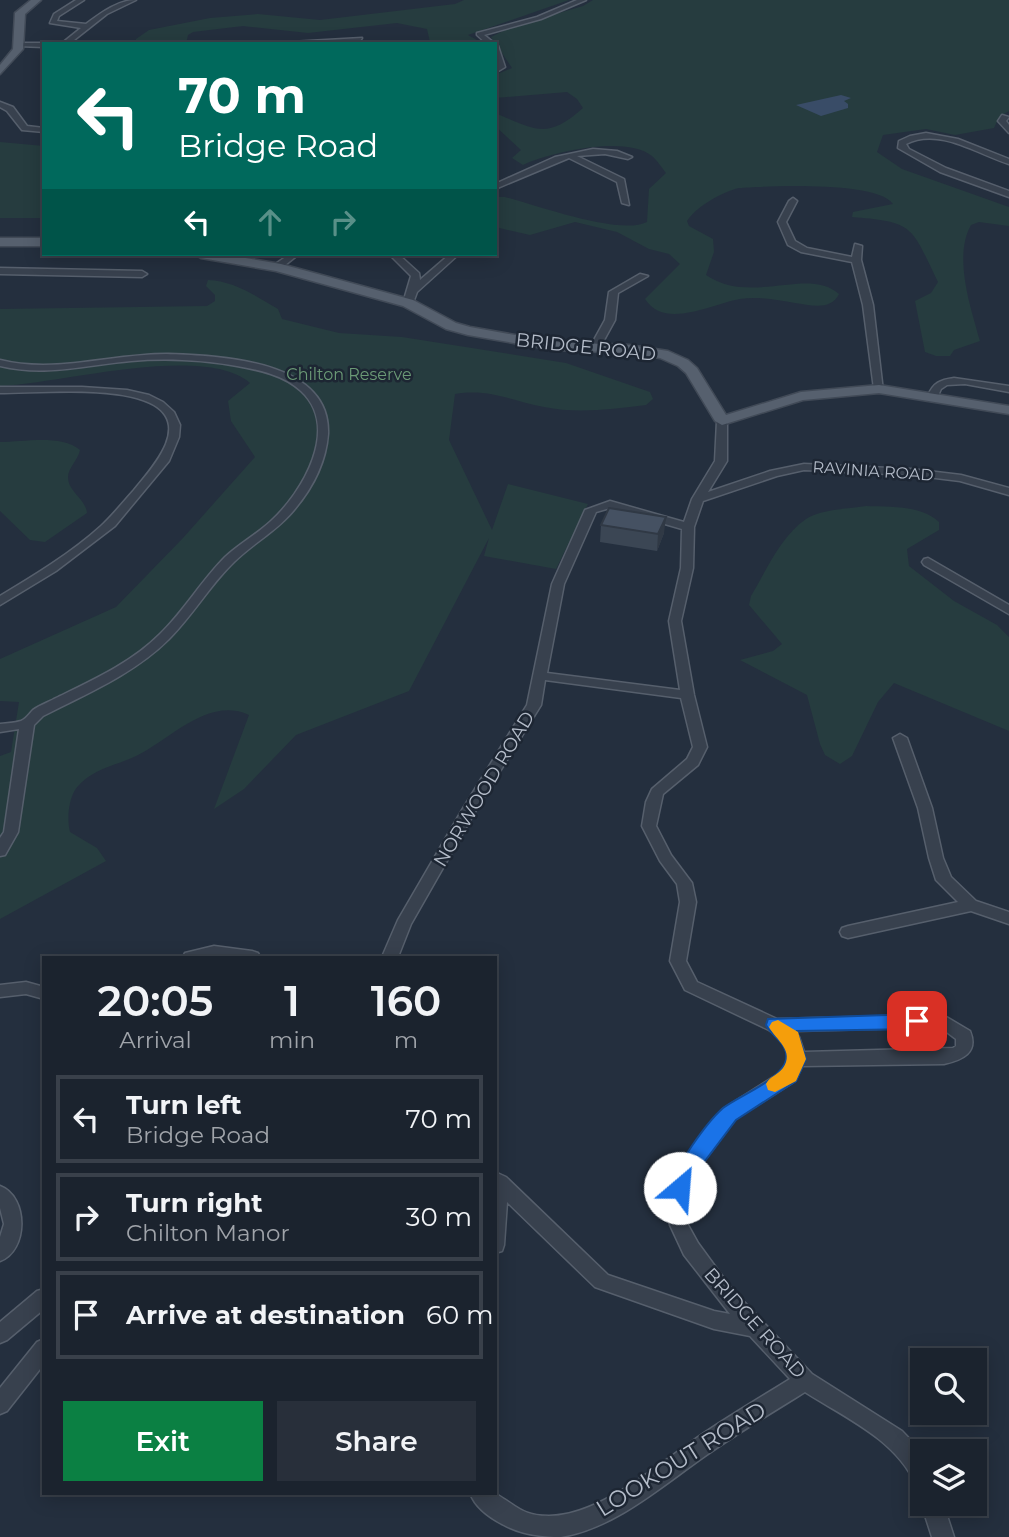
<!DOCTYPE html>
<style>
:root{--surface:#1b232e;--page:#282f3a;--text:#f1f3f6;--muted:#a0a4aa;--line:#39404a;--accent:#0b8043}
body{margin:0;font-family:Montserrat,sans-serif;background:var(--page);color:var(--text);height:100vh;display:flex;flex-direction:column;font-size:26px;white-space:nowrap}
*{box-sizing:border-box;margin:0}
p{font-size:23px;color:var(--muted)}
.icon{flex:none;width:38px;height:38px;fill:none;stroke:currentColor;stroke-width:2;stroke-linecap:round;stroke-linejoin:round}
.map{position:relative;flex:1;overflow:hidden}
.sheet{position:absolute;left:42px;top:956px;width:455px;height:539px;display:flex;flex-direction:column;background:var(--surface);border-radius:0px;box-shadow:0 4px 18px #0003,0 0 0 2px var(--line)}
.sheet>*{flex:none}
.top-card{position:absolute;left:42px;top:42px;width:455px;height:214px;border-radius:0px;box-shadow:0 4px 18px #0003,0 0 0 2px var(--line);background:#00695c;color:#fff;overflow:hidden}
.tools{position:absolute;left:910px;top:1348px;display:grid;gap:14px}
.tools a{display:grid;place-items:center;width:77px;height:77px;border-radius:0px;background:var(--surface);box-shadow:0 4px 18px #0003,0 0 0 2px var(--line);font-size:35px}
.pin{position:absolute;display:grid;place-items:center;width:60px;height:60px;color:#fff;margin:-30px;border-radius:14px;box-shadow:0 4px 10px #0006}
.me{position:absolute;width:77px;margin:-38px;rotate:27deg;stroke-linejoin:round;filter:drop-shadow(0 0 5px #0008)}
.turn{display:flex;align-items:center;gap:24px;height:147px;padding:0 21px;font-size:32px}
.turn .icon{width:91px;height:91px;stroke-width:2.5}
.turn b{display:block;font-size:49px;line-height:60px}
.lanes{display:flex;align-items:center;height:66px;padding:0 21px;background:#0003;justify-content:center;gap:35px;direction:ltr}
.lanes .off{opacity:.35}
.eta{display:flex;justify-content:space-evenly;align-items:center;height:119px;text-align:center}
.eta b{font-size:42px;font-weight:600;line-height:49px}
.primary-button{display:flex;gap:14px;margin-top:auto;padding:14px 21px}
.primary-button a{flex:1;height:80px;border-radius:0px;background:var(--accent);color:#fff;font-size:28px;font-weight:600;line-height:80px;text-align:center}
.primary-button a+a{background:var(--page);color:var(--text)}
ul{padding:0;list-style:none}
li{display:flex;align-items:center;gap:21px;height:88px;margin:0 14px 10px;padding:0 7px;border:4px solid var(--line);border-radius:0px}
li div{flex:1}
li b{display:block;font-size:26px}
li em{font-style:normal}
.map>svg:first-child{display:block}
</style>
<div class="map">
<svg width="1009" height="1537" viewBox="0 0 1009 1537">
<rect width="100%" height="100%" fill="#242f3e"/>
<path fill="#263c3f" d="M464 0H569L468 35 484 44H427L430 42 427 29 397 23 308 33 243 26 193 32 188 35 186 44H135L136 39 149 30 210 18 258 14 320 20 455 4Z
M593 0H1009V111L999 117 994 128 955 135 926 129 883 135 877 152 902 169 1009 207V226L979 222 971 225C953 257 971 308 980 341L954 350 950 356H936L925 352 915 301 931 293 938 282C911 227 916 222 852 217L853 212 893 204C877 181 768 186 739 188 722 192 697 206 687 221L689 226 713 239 714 252 706 275C751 306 808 266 839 294 831 311 810 305 795 303 777 300 758 296 740 299 711 304 665 330 645 299L680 264 669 254 649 249 617 232 575 222 530 235 495 227V197H505C536 205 620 236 647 222L649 189 666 173C662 168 657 160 652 156 625 135 551 152 523 165L512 158 521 150 495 126V113C536 130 547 140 583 108L577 99 567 92 495 98V75L512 68 491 37 511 27 583 6Z
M0 142 44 146V218H0Z
M208 280C234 281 256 296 278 309L282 319 339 333 402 337 566 363 650 392 653 399 646 405C612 409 578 414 544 407 511 401 490 388 455 394L449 440 492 530 508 484 588 504 556 569 484 556 489 538 409 691 296 735 244 789 214 809 249 715C208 696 170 740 136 756 115 766 90 769 75 790 68 802 67 820 70 832L97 848 106 861 0 919V756L11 752 19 702 0 701V659L116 607 183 538 255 457 231 421 228 401 250 383C204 343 60 384 0 386V309L207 306 215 301V295L206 286Z
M0 442C24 442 61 434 80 450 78 460 68 468 68 477 68 492 86 499 87 513L45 542 30 540 0 511Z
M866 506C890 507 921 505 939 522V530L907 549 909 566 954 601 997 625 1009 637V731L894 683 878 702 852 756 840 764 825 755 820 744 807 695 740 660 773 651 782 644 749 605 751 596C766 571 781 536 806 519 821 509 848 509 866 506Z"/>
<path fill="#394c67" d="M841 95 851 98 844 101 848 104V108L821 116 796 105Z"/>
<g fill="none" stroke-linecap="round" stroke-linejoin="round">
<g stroke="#565f6c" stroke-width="3">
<path id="minor" d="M76 0H84L59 16 57 21 86 24C101 13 118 0 136 0L107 14 69 44H61L81 28 50 23 54 14Z
M577 0H586L541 19 484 35 498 46 505 67 495 73 497 66 495 44H487L477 35V33L537 17Z
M362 38 360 41 288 44 291 42Z
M19 43H44L47 44H44V47L17 46Z
M0 102 13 107 27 126 44 128V132L22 130 7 111 0 107Z
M1002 115 1009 117 1006 121 1009 125V133L998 121Z
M926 133 958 139 1009 159V164C977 154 939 127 906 144L909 149 946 168 1009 191V197L940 172 898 148 899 141 910 136Z
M593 149 617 151 632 157 628 159 605 154 577 156 624 179 629 205 622 203 617 182 569 158 495 189V184L555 157Z
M793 198 797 201 786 222 795 241 807 248 852 257 855 244 862 246 861 260 873 305 883 391H875L874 389 863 305 852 262 801 252 788 245 778 222 789 201Z
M290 254H299L280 269H274V265Z
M389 254H398L419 273 420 280 450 254H459L417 292 413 303 408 306 403 303 411 276Z
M0 268 142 271 147 274 142 277 0 274Z
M640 274 648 276 618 293 615 320 598 351H590L589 349 605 320 609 292Z
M166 354C218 356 331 359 328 434 326 462 312 489 294 510 277 531 253 543 234 562 210 585 193 615 169 639 134 674 86 694 43 716L34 725 18 832 5 855 0 856V838L4 832 19 729 0 732V724C7 723 15 723 21 721 26 719 29 714 33 710 40 705 49 702 56 698 93 680 131 663 160 634 184 611 201 581 225 557 239 544 257 534 271 521 302 493 341 428 301 391 284 375 259 370 237 366 203 360 166 358 131 361 86 365 45 377 0 366V360C55 374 110 354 166 354Z
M954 378 1009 386V392L965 384 947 385 941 389 937 398H929L928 396C933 383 940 380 954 378Z
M0 387H82L127 390 149 395 163 402 174 412 180 425 179 437 169 461 115 526 56 571 0 605V596C35 575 71 553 101 526 113 515 123 502 134 490 151 469 191 427 154 405 120 385 40 393 0 393Z
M722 418 727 421V461L708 492 770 471 804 464 911 469 961 475 1009 488V495L960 481 911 475 804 470 777 476 703 501 694 527 693 568 681 621 694 695 707 747 698 765 663 794 656 826 671 855 692 883 696 902 686 961 697 982 777 1019 943 1015 970 1031C979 1053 962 1060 944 1064L802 1066 795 1081 735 1119 692 1177 686 1203 688 1225 698 1243 731 1288 812 1374 902 1431 921 1451 922 1486 915 1483C895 1439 844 1417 805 1392 771 1413 738 1433 705 1456 662 1486 615 1528 561 1537 541 1537 521 1534 504 1525 490 1518 475 1507 470 1493 477 1493 489 1491 496 1494 517 1506 522 1516 549 1516 601 1516 662 1461 704 1433 732 1414 761 1397 790 1379L750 1336 714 1329 595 1287 507 1202 504 1245 502 1251 495 1253V1172L506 1177 608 1275 714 1311 730 1314 684 1255 670 1225 668 1203 678 1169 723 1109 783 1071 789 1059 784 1040 769 1030 685 990 670 961 680 902 677 884 660 861 642 826 646 802 652 789 687 759 693 747 681 698 545 680 541 705 476 810 411 924 398 957H382L398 920 462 810 527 705 552 584 585 510 610 501 684 522 692 499 715 461 717 421ZM610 508 682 529 681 568 669 621 680 690 547 673 564 584 596 512ZM940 1027 956 1039V1046L953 1048 804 1052 799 1037 795 1031Z
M928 558 1009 605V614L924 565 922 562 924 559Z
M900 734 907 738 932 808 943 858 951 877 976 901 1009 912V924L971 911 848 938 842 936 840 932 842 928 848 926 958 902 936 880 929 858 918 808 893 738Z
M214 946 252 951 258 953 260 957H183L185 953Z
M26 982 44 987V999L26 994 0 997V985Z
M0 1186C29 1197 28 1251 0 1261V1237L4 1224 0 1208Z
M44 1289V1309L7 1340 0 1343V1322L37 1291Z
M44 1339V1364L7 1411 0 1414V1388L37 1342Z
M922 1501V1503H943L954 1537H932L921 1503Z"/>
</g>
<g stroke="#414a57" stroke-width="3">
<path id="major" d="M31 0H41L25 14 23 49 0 74V65L13 49 15 13Z
M0 238H44V246H0Z
M195 254H221L281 264 413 300 456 323 470 327 554 342 629 345 668 351 688 360 697 368 726 415 801 392 879 385 1009 406V414L879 393 803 400 722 425 715 421 686 373 678 366 660 358 629 353 554 350 468 335 446 329 403 306 276 271 201 258Z"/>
</g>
<use href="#minor" fill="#38414e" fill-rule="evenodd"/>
<use href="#major" fill="#56606e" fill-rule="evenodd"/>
</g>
<path fill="#3b4654" d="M601 525 664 533 657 551 600 542Z"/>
<path fill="#303945" d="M666 517 664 533 657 551 658 534Z"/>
<path fill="#455162" stroke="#303945" stroke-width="2" d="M609 508 666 517 658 534 601 525Z"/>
<path fill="#1a73e8" stroke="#114b97" stroke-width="2" d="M917 1014 924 1016 927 1021 924 1026 917 1029 797 1031 806 1059 796 1081 736 1120 693 1177 687 1195 680 1197 673 1195 670 1188C675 1167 706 1123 723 1108 738 1096 783 1079 786 1060 789 1043 772 1037 766 1025L768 1019Z"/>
<path fill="#f59e0b" d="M778 1020 798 1032 806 1059 796 1081 775 1092 768 1090 766 1084C770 1076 778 1075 783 1068 795 1051 776 1040 769 1027L772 1022Z"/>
<g text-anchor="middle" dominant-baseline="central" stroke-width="5" stroke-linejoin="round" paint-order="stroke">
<g font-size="16" fill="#6b9a76" stroke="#1d2633">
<text x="349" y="374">Chilton Reserve</text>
</g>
<g font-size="16" fill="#b4bcc9" stroke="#1d2633">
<text transform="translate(873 471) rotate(4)">RAVINIA ROAD</text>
</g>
<g font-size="19" fill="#b4bcc9" stroke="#1d2633">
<text transform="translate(586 347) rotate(6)">BRIDGE ROAD</text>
<text transform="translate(484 789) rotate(-59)">NORWOOD ROAD</text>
<text transform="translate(755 1323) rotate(48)">BRIDGE ROAD</text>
</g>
<g font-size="23" fill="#b4bcc9" stroke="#1d2633">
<text transform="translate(681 1459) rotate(-32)">LOOKOUT ROAD</text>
</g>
</g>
</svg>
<div class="tools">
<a><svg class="icon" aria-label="search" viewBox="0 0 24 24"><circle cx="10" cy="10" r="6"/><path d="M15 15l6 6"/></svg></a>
<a><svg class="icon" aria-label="layers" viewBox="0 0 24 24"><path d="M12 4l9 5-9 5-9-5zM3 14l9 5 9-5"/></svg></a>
</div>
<div class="pin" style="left:917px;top:1021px;background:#d93025"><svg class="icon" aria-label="arrive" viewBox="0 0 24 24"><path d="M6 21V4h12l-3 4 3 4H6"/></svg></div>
<svg class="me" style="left:680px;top:1188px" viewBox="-20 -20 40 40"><circle r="19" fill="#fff"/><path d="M0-13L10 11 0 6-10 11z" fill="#1a73e8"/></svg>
<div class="top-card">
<div class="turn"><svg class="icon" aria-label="left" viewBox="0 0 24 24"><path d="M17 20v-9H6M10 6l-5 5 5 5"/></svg><div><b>70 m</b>Bridge Road</div></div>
<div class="lanes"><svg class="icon" aria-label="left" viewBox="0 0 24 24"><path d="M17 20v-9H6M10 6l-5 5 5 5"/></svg><svg class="icon off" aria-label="ahead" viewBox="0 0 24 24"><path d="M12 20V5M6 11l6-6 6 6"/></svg><svg class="icon off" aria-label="right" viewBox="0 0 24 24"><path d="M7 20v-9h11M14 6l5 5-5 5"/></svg></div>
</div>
<section class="sheet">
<div class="eta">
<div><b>20:05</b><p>Arrival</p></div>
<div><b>1</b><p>min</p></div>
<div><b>160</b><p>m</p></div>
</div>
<ul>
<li><svg class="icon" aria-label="left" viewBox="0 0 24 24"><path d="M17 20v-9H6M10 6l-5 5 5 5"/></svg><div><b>Turn left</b><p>Bridge Road</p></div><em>70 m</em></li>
<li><svg class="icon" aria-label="right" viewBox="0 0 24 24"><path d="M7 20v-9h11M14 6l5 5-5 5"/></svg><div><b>Turn right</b><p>Chilton Manor</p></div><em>30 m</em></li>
<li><svg class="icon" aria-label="arrive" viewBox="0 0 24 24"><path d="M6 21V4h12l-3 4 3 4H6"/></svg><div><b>Arrive at destination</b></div><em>60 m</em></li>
</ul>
<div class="primary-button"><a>Exit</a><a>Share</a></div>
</section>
</div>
